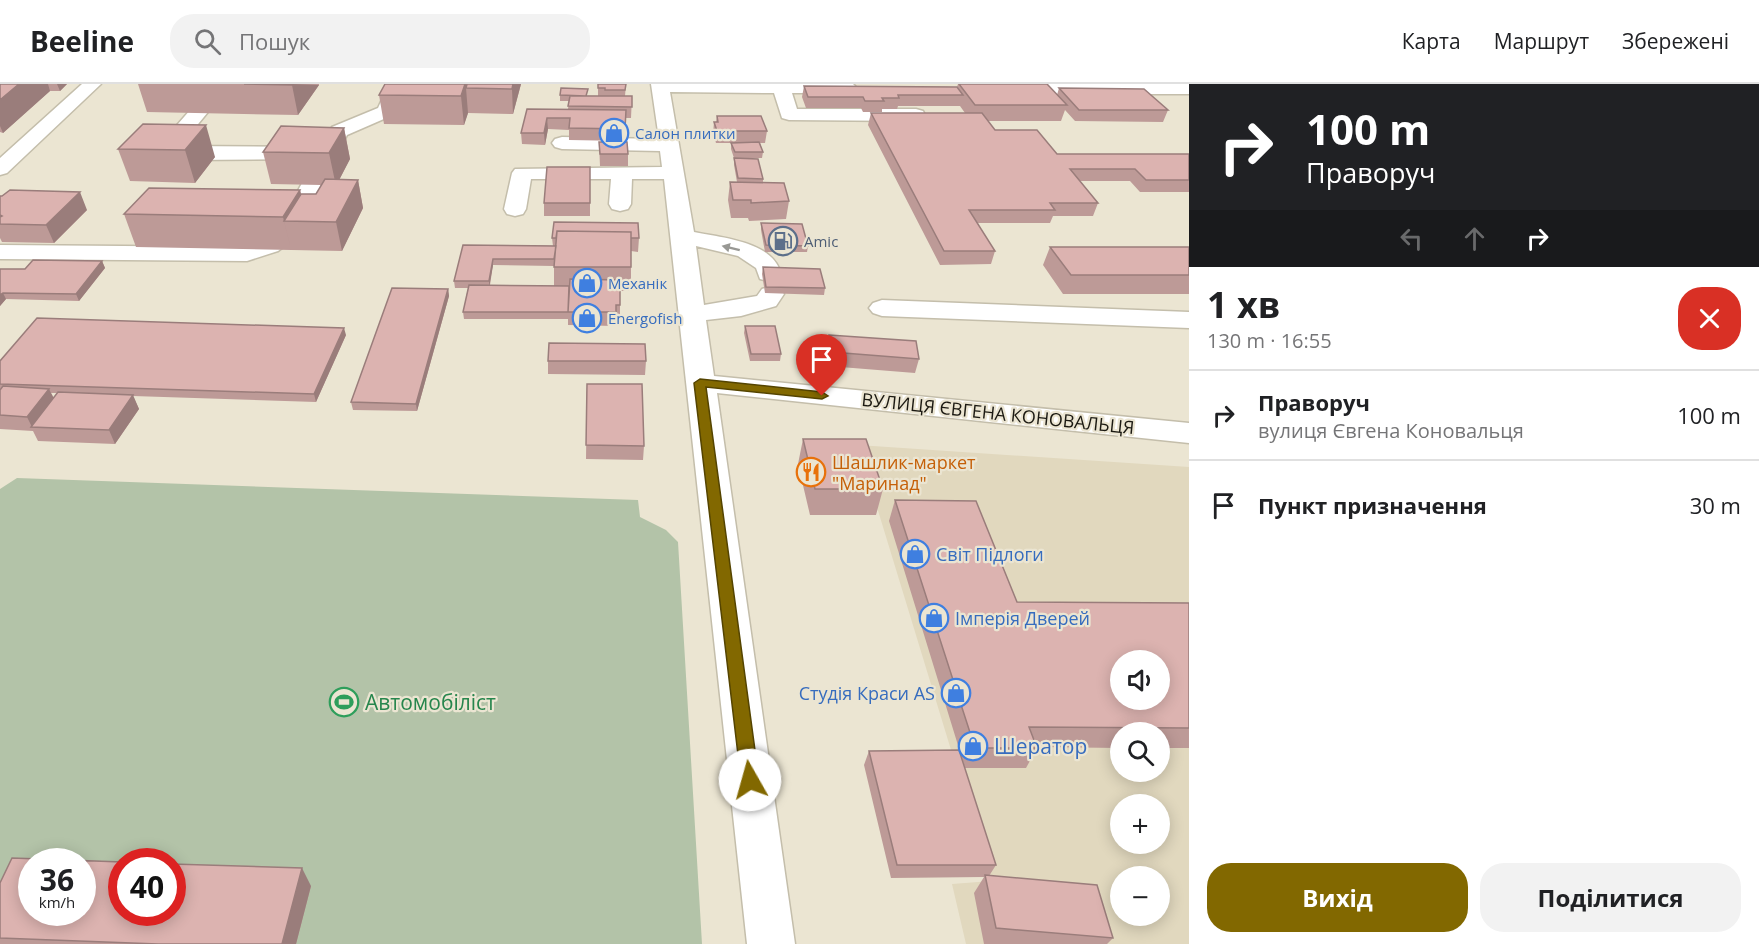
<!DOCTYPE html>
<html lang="uk">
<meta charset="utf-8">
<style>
:root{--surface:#fff;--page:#f2f2f2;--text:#202124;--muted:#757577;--line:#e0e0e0;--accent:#826800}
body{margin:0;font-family:"Open Sans",sans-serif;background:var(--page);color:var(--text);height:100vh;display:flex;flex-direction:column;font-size:22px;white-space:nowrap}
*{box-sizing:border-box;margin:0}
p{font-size:20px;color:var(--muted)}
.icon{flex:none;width:33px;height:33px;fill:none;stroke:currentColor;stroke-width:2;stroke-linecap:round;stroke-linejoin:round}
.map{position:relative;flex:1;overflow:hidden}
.panel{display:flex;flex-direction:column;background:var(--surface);width:570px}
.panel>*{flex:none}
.top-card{background:#202124;color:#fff;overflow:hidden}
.buttons{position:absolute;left:1110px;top:566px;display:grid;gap:12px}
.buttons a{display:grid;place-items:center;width:60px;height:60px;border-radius:50%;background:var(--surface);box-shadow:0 3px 15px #0003;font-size:30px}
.speed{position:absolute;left:18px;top:764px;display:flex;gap:12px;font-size:30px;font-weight:700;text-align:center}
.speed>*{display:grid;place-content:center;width:78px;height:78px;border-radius:50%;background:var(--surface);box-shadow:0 3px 15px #0003;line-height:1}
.speed small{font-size:15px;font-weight:400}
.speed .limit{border:9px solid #d22;background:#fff;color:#111}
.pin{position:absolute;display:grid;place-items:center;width:51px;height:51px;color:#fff;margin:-62px -26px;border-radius:50% 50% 50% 0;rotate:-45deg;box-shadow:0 0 6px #0007}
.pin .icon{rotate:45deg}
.me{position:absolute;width:66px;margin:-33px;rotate:353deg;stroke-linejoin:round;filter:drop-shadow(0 0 4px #0008)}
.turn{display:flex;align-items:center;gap:21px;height:126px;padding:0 18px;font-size:27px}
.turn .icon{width:78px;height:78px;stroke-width:2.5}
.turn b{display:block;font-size:42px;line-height:51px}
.lanes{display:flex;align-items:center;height:57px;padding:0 18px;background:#0003;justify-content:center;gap:30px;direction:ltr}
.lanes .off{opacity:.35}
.round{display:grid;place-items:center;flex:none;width:63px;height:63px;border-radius:24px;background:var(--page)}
.summary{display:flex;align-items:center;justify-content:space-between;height:102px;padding:0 18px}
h1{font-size:36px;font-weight:700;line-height:45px}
.cta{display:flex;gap:12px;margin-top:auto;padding:12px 18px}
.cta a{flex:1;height:69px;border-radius:24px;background:var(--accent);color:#fff;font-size:24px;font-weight:700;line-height:69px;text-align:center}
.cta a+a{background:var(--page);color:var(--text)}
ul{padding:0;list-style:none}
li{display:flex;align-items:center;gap:18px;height:90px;padding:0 18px;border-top:2px solid var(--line)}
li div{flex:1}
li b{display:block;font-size:22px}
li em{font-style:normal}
header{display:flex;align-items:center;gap:36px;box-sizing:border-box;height:84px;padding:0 30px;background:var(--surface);border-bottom:2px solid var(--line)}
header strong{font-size:28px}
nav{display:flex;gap:33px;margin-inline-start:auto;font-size:21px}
.search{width:420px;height:54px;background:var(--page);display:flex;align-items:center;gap:15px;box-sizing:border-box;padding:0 21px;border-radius:24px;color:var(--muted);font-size:22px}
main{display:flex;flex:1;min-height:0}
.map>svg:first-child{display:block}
</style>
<header>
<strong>Beeline</strong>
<div class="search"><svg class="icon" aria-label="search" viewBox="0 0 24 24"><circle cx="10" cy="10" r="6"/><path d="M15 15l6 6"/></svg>Пошук</div>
<nav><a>Карта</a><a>Маршрут</a><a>Збережені</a></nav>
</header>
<main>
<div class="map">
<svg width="1189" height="860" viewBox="0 0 1189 860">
<rect width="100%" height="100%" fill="#ebe5d2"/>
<path fill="#e1d8be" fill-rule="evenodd" d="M858 361 1189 383V860H966L952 800 991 797ZM1120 576H1160V615H1120ZM1120 648H1160V687H1120ZM1120 720H1160V759H1120ZM1120 792H1160V831H1120Z"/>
<path fill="#b3c3a8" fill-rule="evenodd" d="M17 394 638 416 640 433 666 446 678 458 702 860H0V405ZM32 777H82V828H32ZM122 777H172V828H122Z"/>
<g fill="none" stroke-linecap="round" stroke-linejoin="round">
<g stroke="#c4beab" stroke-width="3">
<path id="minor" d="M82 0H101L7 89 0 91V74Z
M213 0H231L180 62 308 63 315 65 318 69 332 43 378 24 389 0H407L393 31 347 51 294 155 278 167 247 177 0 175V161L245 163 262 157 277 146 317 71 308 75 189 76 165 71 160 61 163 57Z
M651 0H853L857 4 854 8 848 9H792L797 25H916L923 27 925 31 923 35 916 37 789 36 782 34 774 9 670 8 694 148C722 154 773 157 781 190L778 195 769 197 760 195 756 184 738 172 696 162 704 221 757 212 762 205 771 202 780 205 784 210 776 222 741 232 706 236 714 292 1189 339V359L717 309 795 860H747L664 95H632L631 120 628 125 620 127 612 125 609 120 611 95H531L526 125 523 130 515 132 507 130 504 125 512 89 515 85 662 83 660 67 562 65 555 63 552 59 555 55 562 53 659 55Z
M1007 0H1189V10H1008L1002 9 999 5Z
M882 216 1189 228V244L882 232 873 229 869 224 873 219Z"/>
</g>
<use href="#minor" fill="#fff" fill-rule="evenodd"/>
</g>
<path fill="#bd9a97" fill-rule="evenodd" d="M0 0H67L60 7H50L3 49 0 48Z
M138 0H319V1L298 31 147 28Z
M521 0 513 30 468 29 464 41 384 40 379 11Z
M598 0H626L625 12H632L631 34H626L625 57 569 56V46L548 45 545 61 522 60 521 49 527 25H568L569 17H560V11L598 12Z
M958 0H1047L1057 11 1059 4 1168 26 1163 38 1075 37 1065 26 1061 37H988L995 46 1057 70H1189V108H1140L1130 97H1080L1098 119 1093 132H1053L1050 139H977L995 167 991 180 940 181 868 41 871 29H965L960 22H898L897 25H882V28H863L861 24H806L802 13 804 2 957 3Z
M717 32 767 47 765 59H760L763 68 762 74H734L731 65V59H716L713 50 714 38H716Z
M143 40 215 73 195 99 130 97 118 65Z
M344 44 350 75 339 96H358L363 124 342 167 136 163 124 130 300 106 301 110H316L321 101 271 100 263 68Z
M599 58 628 70V82H600Z
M734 74 763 95V98L789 117 786 135 749 137 748 134H731L728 116 730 98H737L734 81Z
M590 83V132H544V119Z
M0 112 87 126 54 159 2 158 0 154Z
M761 139 808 162 807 168H765L761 146Z
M552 154H639L638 168 631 167V207H620V235H616L615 242 568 241V235H464L463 228 468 204H455L454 197 463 161 553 162ZM493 181 554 182V202L490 201Z
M1050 163H1189V210H1063L1043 181Z
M102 177 105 184 79 217 6 215 0 222V185H25Z
M763 183 825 204 824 211 765 209 762 190Z
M448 205 449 212 417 327 353 326 351 318Z
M745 242 781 270 780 277H750L744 249Z
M346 251 316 318 133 312 139 325 115 360 38 357 33 347 0 345V277ZM51 309H57L54 314Z
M829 251 919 275 915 289 828 282 827 264Z
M548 277H646L645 291 548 290Z
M587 300 644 362 643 376 586 375Z
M803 355 883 405 876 431H810L798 380Z
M895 416 1017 518 1189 519V664H1160V648H1120V664L1037 663V664L1026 684H965L889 437Z
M869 667 996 781 989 792 1113 854 1107 860H984L974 809 984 793 891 794 864 681Z
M0 799 311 802 296 860H0Z"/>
<path fill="#9a7d7b" d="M19 0H48L50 7 3 49 0 42V16Z
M57 0H67L60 7Z
M293 0 319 1 298 31 292 1Z
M465 0H467L466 4 468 29 464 41 461 12Z
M513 0H521L513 30 512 5Z
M547 34 548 45 545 61 544 49Z
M206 41 215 73 195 99 185 66Z
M344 44 350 75 336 102 329 69Z
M358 96 363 124 342 167 336 138Z
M300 106 307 137H284L291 166 283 133Z
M80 108 87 126 54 159 46 141Z
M493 175V181L489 204V197Z
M102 177 105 184 79 217 76 210Z
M448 205 449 212 417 327 416 320Z
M3 209 6 215 0 222V211Z
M344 244 346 251 316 318 314 310Z
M49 305 56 319 32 343 27 333Z
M133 311 139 325 115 360 109 346Z
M302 784 311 802 296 860H282Z"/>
<path fill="#dcb3b0" stroke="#9a7d7b" stroke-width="1.5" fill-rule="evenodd" d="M0 0H19L0 16Z
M244 0H293L292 1Z
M385 0H465L461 12 379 11Z
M467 0H513L512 5 466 4Z
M598 0H626L625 6H605V4H598Z
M959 0H1047L1067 21H975Z
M804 2 957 3 963 11H898L899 14H882L884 17H865L863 13H808Z
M561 4 588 5 586 12 560 11Z
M1059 4 1144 5 1168 26H1079Z
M570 12H632V23L568 22Z
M527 25 626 26 625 45 569 44 570 34H547L544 49H521Z
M871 29H982L995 46H1037L1057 70H1189V96H1146L1135 85H1070L1098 119H1050L1055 126H969L995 167H944Z
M717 32H761L767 47H717L714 38H718Z
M143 40 206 41 185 66 118 65Z
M281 42 344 44 329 69 263 68Z
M599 58H627L628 70H600Z
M759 58 763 68H735L731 59Z
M734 74 758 75 763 95 738 94Z
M547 83H590V119H544Z
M325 95 358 96 336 138 284 137 301 110H316Z
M730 98 784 99 789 117 751 119V116H733Z
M149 104 300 106 283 133 124 130Z
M10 106 80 108 46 141 0 140V133L2 132 0 131V112H2Z
M554 138 638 139 639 154H631V148L557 147 556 154H552Z
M761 139 802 140 808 162 766 161Z
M557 147 631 148V183H554Z
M463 161 556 162 554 175H493L489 197H454Z
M1050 163H1189V191H1071Z
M33 176 102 177 76 210 3 209 0 211V185H25Z
M763 183 820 185 825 204 766 203Z
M570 195 620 196V221H616V228H568Z
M469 201 569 202 568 228H463Z
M392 204 448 205 416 320 351 318Z
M37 234 344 244 314 310 0 300V277Z
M745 242H775L781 270H751Z
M829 251 916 257 919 275 831 268Z
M549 259 645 260 646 277H548Z
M587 300H642L644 362 586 361Z
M3 302 49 305 27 333 0 331V306Z
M58 308 133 311 109 346 31 343Z
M803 355H866L883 405H815Z
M895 416 976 417 1017 518 1189 519V644L1029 643 1037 664H975ZM1120 576H1160V615H1120Z
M959 666 996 781H897L869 667Z
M12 774 122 778V828H172V780L302 784 282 860H158L0 854V799ZM32 777H82V828H32Z
M985 791 1097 801 1113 854 996 844Z"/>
<defs><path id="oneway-solid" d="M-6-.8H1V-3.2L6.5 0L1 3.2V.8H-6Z" transform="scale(1.5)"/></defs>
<use fill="#989894" href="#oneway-solid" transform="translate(731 164) rotate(-166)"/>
<path fill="#826800" stroke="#544400" stroke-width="1.5" d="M700 295 822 308 828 312 822 315 706 303 759 696 756 702 750 704 744 702 741 696 694 299Z"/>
<defs>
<g id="shop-ring" transform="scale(1.5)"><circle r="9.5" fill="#ebe5d2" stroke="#3f7fe0" stroke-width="1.5"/><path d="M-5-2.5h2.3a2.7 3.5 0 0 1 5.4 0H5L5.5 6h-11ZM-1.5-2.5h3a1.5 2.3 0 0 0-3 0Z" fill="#3f7fe0"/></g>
<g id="fuel-ring" transform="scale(1.5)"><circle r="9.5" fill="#ebe5d2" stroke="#5c6f8a" stroke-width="1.5"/><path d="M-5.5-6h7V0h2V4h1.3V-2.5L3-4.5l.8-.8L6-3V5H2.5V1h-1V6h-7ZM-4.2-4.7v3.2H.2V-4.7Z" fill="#5c6f8a"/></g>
<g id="restaurant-ring" transform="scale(1.5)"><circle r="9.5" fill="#ebe5d2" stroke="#e8710a" stroke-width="1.5"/><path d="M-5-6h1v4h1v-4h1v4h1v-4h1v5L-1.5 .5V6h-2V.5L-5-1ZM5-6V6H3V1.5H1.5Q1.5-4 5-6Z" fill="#e8710a"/></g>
<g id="stadium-ring" transform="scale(1.5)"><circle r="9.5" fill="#ebe5d2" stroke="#2e9e5b" stroke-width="1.5"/><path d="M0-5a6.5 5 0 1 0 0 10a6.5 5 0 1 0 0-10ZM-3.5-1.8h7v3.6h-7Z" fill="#2e9e5b"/></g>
</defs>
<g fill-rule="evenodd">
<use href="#shop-ring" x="614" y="49"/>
<use href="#fuel-ring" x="783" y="157"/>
<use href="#shop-ring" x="587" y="199"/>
<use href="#shop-ring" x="587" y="234"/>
<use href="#restaurant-ring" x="811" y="388"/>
<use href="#shop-ring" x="915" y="470"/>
<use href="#shop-ring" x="934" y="534"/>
<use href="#shop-ring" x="956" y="609"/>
<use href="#stadium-ring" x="344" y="618"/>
<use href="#shop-ring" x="973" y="662"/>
</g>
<g text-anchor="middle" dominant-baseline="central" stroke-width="4.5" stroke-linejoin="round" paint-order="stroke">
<g font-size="15" fill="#366cbe" stroke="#ebe5d2" text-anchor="start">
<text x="635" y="49">Салон плитки</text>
<text x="608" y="199">Механік</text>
<text x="608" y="234">Energofish</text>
</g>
<g font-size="15" fill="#4e5e75" stroke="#ebe5d2" text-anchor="start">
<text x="804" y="157">Amic</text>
</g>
<g font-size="18" fill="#1b1912" stroke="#ebe5d2">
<text transform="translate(998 329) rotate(6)">ВУЛИЦЯ ЄВГЕНА КОНОВАЛЬЦЯ</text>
</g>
<g font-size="18" fill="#c56008" stroke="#ebe5d2" text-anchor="start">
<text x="832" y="378">Шашлик-маркет<tspan x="832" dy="21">"Маринад"</tspan></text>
</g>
<g font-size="18" fill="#366cbe" stroke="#ebe5d2" text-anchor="start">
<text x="936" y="470">Світ Підлоги</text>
<text x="955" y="534">Імперія Дверей</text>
<text x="935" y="609" text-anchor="end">Студія Краси AS</text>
</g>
<g font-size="21" fill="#27864d" stroke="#ebe5d2" text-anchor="start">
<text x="365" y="618">Автомобіліст</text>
</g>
<g font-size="21" fill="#366cbe" stroke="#ebe5d2" text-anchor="start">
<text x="994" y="662">Шератор</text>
</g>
</g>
</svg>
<div class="buttons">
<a><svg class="icon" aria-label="sound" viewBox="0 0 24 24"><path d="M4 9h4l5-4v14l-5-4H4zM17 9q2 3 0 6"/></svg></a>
<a><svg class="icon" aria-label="search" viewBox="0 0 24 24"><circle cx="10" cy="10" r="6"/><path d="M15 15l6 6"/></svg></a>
<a>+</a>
<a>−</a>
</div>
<div class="speed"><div>36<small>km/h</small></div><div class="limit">40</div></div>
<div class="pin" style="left:822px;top:312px;background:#d93025"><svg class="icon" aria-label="arrive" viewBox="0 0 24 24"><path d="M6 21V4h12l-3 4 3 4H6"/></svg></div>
<svg class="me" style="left:750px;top:696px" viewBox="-20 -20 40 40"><circle r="19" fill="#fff"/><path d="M0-13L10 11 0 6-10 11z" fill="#826800"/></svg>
</div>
<section class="panel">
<div class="top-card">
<div class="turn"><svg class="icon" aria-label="right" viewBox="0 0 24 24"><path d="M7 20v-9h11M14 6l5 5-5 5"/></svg><div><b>100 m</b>Праворуч</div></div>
<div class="lanes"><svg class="icon off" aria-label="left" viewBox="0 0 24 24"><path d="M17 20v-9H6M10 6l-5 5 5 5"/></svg><svg class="icon off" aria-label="ahead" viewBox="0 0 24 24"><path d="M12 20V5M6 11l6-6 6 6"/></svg><svg class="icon" aria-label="right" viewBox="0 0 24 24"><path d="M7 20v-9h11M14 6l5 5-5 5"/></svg></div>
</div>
<div class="summary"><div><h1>1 хв</h1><p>130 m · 16:55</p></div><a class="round" style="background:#d93025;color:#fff"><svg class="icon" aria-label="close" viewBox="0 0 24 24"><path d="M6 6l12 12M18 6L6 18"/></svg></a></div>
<ul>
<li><svg class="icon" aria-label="right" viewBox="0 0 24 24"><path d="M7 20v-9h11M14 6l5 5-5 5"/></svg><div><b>Праворуч</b><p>вулиця Євгена Коновальця</p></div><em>100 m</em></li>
<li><svg class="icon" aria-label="arrive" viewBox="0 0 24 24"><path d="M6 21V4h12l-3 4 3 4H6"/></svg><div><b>Пункт призначення</b></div><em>30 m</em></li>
</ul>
<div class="cta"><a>Вихід</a><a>Поділитися</a></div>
</section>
</main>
